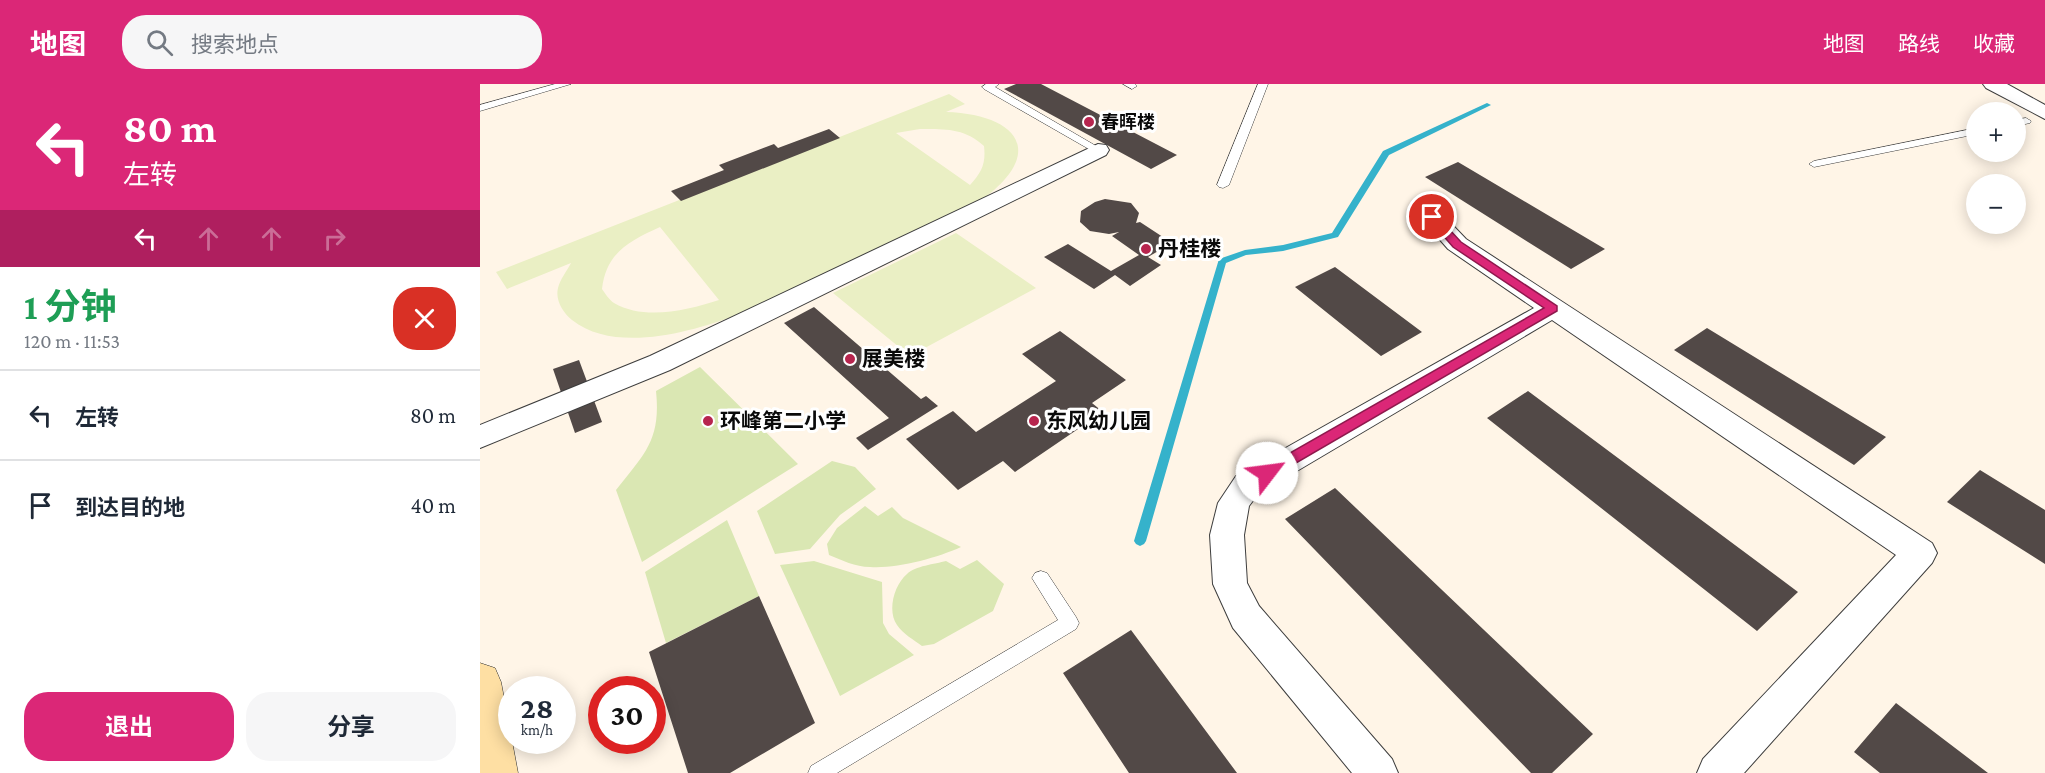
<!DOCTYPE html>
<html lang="zh">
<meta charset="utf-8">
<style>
:root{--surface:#fff;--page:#f6f6f7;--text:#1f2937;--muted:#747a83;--line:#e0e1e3;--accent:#db2777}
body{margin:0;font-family:"Crimson Pro","Noto Sans SC",serif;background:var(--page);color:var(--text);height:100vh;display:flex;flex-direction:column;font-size:22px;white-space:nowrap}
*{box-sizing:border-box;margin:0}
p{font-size:20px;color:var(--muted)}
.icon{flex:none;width:33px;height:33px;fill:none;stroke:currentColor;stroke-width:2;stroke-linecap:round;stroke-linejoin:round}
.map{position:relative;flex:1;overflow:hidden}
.details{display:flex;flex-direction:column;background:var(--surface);width:480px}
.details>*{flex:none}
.hud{background:#db2777;color:#fff;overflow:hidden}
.controls{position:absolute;left:1486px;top:18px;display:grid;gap:12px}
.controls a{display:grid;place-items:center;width:60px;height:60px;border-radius:50%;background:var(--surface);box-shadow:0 3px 15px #0003;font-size:30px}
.speed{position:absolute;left:18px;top:592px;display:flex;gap:12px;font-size:30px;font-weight:700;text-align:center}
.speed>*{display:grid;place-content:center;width:78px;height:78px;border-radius:50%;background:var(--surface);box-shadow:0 3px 15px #0003;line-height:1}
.speed small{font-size:15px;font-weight:400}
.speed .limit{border:9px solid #d22;background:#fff;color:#111}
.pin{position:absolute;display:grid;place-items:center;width:51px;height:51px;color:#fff;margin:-26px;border:3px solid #fff;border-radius:50%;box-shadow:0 2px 6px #0007}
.me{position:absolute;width:66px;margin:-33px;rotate:60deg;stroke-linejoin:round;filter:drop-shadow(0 0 4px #0008)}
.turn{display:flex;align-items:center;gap:21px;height:126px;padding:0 24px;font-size:27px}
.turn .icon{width:78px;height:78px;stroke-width:2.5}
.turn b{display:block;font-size:42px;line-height:51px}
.lanes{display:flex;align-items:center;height:57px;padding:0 24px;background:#0003;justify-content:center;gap:30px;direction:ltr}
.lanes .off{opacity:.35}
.round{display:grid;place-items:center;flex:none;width:63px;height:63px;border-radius:24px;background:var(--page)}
.head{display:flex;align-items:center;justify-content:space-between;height:102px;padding:0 24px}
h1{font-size:36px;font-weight:700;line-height:45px;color:#1e9e55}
.action{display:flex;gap:12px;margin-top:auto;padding:12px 24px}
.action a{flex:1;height:69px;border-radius:24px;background:var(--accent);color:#fff;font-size:24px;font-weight:700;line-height:69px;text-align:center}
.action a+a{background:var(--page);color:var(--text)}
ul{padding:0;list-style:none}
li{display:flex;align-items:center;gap:18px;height:90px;padding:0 24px;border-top:2px solid var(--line)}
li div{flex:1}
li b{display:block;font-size:22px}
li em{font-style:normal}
header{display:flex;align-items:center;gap:36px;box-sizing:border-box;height:84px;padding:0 30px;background:var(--accent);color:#fff}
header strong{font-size:28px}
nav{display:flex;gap:33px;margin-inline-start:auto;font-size:21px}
.search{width:420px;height:54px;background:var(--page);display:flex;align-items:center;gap:15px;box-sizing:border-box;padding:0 21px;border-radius:24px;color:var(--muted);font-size:22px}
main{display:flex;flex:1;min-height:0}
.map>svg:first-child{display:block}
</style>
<header>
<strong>地图</strong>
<div class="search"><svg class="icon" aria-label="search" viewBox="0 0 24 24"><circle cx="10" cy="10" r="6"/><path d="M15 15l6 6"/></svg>搜索地点</div>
<nav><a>地图</a><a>路线</a><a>收藏</a></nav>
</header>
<main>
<section class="details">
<div class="hud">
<div class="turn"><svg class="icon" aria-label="left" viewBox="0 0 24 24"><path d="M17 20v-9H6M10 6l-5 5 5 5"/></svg><div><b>80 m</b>左转</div></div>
<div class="lanes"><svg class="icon" aria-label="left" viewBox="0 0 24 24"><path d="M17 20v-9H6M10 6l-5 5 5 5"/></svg><svg class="icon off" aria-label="ahead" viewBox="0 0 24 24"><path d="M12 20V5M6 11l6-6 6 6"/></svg><svg class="icon off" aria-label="ahead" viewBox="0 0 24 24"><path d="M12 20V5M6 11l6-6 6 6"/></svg><svg class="icon off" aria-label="right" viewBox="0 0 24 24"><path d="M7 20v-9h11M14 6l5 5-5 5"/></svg></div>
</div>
<div class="head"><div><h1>1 分钟</h1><p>120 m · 11:53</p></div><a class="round" style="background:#d93025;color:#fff"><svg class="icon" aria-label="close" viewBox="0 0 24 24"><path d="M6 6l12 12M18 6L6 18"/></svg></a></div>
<ul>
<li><svg class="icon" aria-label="left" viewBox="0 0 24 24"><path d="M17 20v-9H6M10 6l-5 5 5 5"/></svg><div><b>左转</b></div><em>80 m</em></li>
<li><svg class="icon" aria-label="arrive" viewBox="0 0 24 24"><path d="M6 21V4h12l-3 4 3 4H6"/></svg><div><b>到达目的地</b></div><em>40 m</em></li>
</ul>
<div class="action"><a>退出</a><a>分享</a></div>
</section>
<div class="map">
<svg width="1565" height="689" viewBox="0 0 1565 689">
<rect width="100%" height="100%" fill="#fff5e7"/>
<path fill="#dae7b3" d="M220 283 318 380 162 478 136 406C165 369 181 356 176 307Z
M352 377 375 383 396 405 360 431 330 465 295 470 277 427Z
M385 422 398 432 412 423 423 434 481 463C457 474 416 485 390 483 375 483 362 476 349 471L347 460 357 444Z
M247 436 279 512 186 559 165 488Z
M497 476 524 500 513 527 454 560 442 562C434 556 423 550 417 541 407 527 414 501 427 490 435 482 455 480 466 477L480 485Z
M334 477 402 498 403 539 409 550 434 571 360 612 300 481Z"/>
<path fill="#eaefc4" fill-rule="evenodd" d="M469 10 485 20 466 28C534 30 569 66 503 115L257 231C211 248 135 270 92 236 83 229 75 216 78 204 80 195 87 187 91 179L27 205 16 188ZM440 45C464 45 485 44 504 62 506 79 502 88 490 101L416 49ZM180 143 239 216C208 226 165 237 134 219 129 216 125 209 122 205 126 169 149 157 180 143Z
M476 149 556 204 430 272 353 209Z"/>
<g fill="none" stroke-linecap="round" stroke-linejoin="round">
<path fill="#35b2cb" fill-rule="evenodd" d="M1007 19 1011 21 1009 22 909 71 858 153 803 167 766 171 746 179 666 457 664 460 660 462 656 460 654 457 739 175 765 166 803 161 852 149 903 67Z"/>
</g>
<path fill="#524947" d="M536 0H561L697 71 671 85 524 5Z
M349 45 360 54 201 117 191 107 244 86 239 81 294 60 298 64Z
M978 78 1125 165 1091 185 945 93Z
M625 115 651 119 659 129 656 139 660 138 692 159 668 173 681 181 650 202 635 191 614 205 564 173 588 160 631 187 659 171 632 152 639 148 629 150 610 147 600 138 601 127 615 118Z
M855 183 942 248 901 272 815 203Z
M334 223 441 315 446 312 458 322 388 366 376 354 409 334 304 239Z
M1227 244 1406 353 1374 381 1194 266Z
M580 247 646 296 612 319 623 328 535 388 523 377 478 406 426 355 473 327 496 348 576 297 542 270Z
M99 276 122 338 95 349 73 285Z
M1048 307 1318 508 1277 547 1007 334Z
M1500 386 1565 426V480L1467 418Z
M855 404 1113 650 1072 689H1051L805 435Z
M279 512 335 639 250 689H208L169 568Z
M651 546 757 689H649L583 589Z
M1416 619 1508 689H1400L1374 668Z"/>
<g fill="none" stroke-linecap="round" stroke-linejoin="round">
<g stroke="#3d3d3d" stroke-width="1">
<path id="lane" d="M75 0H91L0 27V21Z
M506 0H519L515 3 623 66 618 69 614 68 504 5 502 3Z
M643 0H655L657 2 652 5Z
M778 0H788L749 101 743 104 739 103 737 101Z
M1546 34 1551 37 1550 39 1536 42V36Z
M1497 44V50L1334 83 1329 80 1334 77Z
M561 487 567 489 596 533 599 539 596 545 357 689H328L331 682 578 536 552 494 555 489Z"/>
</g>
<g stroke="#3d3d3d" stroke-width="2">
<path id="street" d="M1503 0H1527L1565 21V35L1506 4Z
M618 60 626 61 629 66 626 71 190 286 0 364V341L170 272Z
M952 126 960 128 986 155 1452 459 1457 469 1452 479 1264 689H1217L1223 675 1416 471 1072 236 778 410 769 422 764 451 767 499 779 522 912 675 918 689H872L753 544 733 500 730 451 738 419 756 392 1054 224 968 165 940 133 944 128Z"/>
</g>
<g stroke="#2c2c2c" stroke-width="1">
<path id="secondary" d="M0 579 15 584 21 598 38 689H0Z"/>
</g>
<use href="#lane" fill="#fff" fill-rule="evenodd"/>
<use href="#street" fill="#fff" fill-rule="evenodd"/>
<use href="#secondary" fill="#fedfa3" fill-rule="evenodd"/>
</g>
<path fill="#db2777" stroke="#8e194d" stroke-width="1.5" d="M952 130 956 131 981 158 1077 222V227L792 393H782L780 389 782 385 1064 224 973 163 947 133Z"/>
<g fill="#b7254e" stroke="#fff" stroke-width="2">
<circle cx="609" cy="38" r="6"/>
<circle cx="666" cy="165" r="6"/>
<circle cx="370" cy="275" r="6"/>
<circle cx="228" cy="337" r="6"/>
<circle cx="554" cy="337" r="6"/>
</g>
<g text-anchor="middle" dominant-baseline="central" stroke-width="6" stroke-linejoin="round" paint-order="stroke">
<g font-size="18" font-weight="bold" fill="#0a0a0a" stroke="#fff" text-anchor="start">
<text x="621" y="38">春晖楼</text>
</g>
<g font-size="21" font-weight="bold" fill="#0a0a0a" stroke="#fff" text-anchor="start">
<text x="678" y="165">丹桂楼</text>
<text x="382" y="275">展美楼</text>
<text x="240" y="337">环峰第二小学</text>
<text x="566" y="337">东风幼儿园</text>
</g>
</g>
</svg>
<div class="controls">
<a>+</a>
<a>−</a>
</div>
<div class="speed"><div>28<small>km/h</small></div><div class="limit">30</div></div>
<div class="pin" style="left:952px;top:133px;background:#d93025"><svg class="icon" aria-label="arrive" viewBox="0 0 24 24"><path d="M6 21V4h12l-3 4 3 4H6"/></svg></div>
<svg class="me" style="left:787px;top:389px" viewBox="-20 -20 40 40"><circle r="19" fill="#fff"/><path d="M0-13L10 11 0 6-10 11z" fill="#db2777"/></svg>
</div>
</main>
